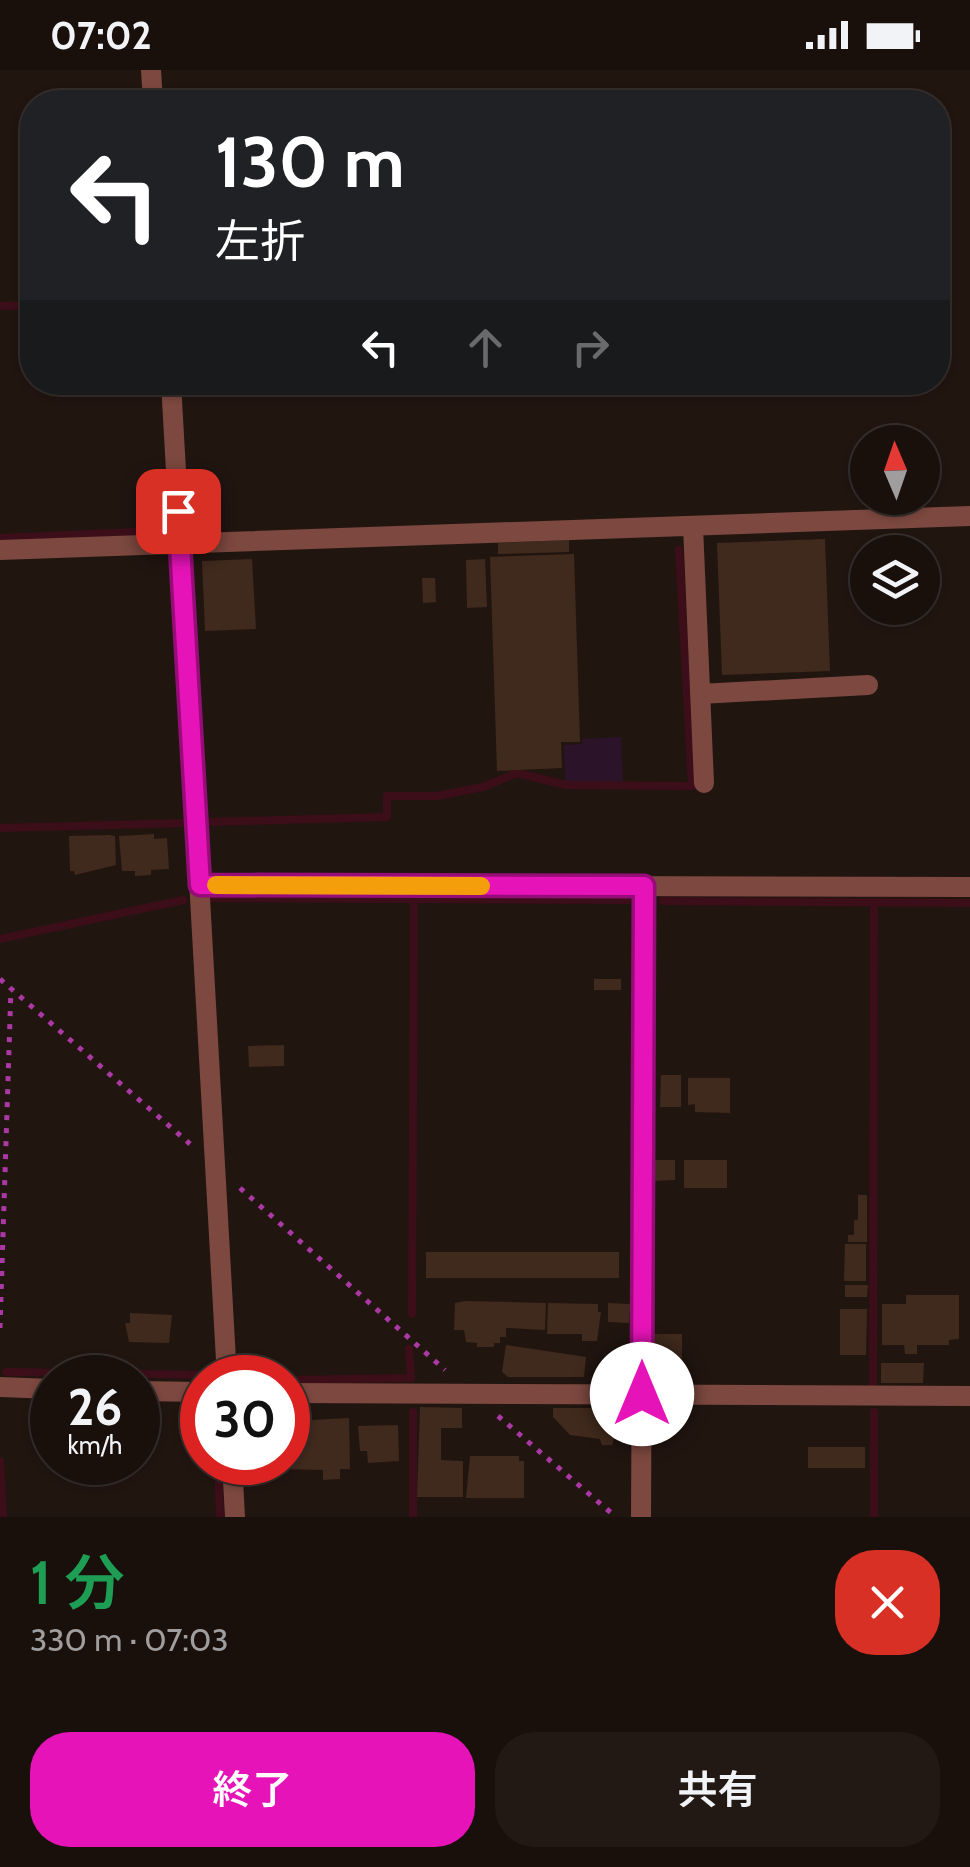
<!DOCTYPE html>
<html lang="ja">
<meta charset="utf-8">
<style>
:root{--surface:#19100c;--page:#221915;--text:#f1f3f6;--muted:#9f9d9d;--line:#37302d;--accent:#e614b8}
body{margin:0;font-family:Cabin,"Noto Sans JP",sans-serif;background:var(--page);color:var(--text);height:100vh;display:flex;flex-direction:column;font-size:38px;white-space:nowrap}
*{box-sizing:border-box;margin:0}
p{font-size:32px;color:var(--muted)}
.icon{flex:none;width:55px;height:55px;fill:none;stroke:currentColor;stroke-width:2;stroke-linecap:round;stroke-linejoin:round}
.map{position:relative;height:1447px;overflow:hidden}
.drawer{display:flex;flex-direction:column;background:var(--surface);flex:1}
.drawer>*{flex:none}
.top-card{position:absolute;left:20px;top:20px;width:930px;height:305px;border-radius:40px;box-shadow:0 2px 8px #0004,0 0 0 2px var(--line);background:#202124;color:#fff;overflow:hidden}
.needle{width:65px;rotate:358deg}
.tools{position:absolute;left:850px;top:355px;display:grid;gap:20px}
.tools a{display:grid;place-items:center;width:90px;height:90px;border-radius:50%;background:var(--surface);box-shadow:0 2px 8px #0004,0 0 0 2px var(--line);font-size:50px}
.speed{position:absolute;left:30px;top:1285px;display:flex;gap:20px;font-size:50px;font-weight:700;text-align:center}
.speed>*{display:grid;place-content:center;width:130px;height:130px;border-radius:50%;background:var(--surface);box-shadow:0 2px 8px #0004,0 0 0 2px var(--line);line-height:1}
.speed small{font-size:25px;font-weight:400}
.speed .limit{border:15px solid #d22;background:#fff;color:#111}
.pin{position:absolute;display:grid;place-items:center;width:85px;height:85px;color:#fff;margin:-42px;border-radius:20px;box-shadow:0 5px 15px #0006}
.me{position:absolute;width:110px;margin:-55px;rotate:0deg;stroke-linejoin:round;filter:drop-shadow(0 0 8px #0008)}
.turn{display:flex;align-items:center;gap:35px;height:210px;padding:0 30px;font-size:45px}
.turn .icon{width:130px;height:130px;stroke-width:2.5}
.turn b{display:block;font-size:70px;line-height:85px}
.lanes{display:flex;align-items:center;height:95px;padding:0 30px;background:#0003;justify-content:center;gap:50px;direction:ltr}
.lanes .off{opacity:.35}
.round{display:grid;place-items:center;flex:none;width:105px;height:105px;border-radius:40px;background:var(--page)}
.head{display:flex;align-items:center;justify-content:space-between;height:170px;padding:0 30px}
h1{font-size:60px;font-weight:600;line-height:75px;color:#1e9e55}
.cta{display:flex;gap:20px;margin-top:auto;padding:20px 30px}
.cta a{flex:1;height:115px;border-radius:40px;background:var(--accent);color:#fff;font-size:40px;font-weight:600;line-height:115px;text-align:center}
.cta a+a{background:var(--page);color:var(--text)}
.status{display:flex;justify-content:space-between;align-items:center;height:70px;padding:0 50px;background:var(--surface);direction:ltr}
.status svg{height:28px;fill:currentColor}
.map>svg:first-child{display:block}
</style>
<div class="status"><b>07:02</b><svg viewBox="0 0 49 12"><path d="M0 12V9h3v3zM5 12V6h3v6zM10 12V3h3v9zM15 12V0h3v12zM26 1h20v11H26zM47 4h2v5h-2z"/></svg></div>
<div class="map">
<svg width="970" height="1447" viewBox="0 0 970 1447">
<rect width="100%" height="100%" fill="#211510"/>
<path fill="#2b1329" d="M621 667 623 712 565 711 564 675 582 674V669Z"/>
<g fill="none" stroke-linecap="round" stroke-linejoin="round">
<path stroke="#3c0e19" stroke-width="8" d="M0 236 32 235
M0 468 158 461
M207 752 387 747V726H437L483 717 517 703 566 715 692 716 679 480
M0 758 184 753
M212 828 628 830
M663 831 970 833
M0 869 183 830
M412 1244 414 829
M6 1302 206 1305
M288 1310 411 1308 409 1279
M873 1314 874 832
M413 1342V1447
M874 1342V1447
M0 1391 3 1447
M218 1392 220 1447"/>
</g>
<path fill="#40291d" d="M825 469 830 601 722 605 717 473Z
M569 470V482L498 484V473Z
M574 484 580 672H561L562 698 497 701 490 487Z
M252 489 256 559 205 561 202 491Z
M485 489 487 537 467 538 466 490Z
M422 508H435L436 532 423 533Z
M154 764V769L167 768 169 799 151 800V805L135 806V801H122L119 766Z
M109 765 115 766 116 795 75 805 74 801H70L69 766Z
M594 909H621V920H594Z
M284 975V996L249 997 248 976Z
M661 1005H681V1037H660Z
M688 1008H730V1043L695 1042V1034L688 1035Z
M654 1090H675V1110L654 1111Z
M684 1090H727V1118H684Z
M858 1125H867V1172H848V1165H854V1150H858Z
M845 1174H866V1211H844Z
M426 1182H619V1208H426Z
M845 1215H868L867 1227H845Z
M906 1225H959V1269L949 1270V1275H917V1284H905L904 1275H882V1234H906Z
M465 1231 546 1233 545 1260 506 1258V1267H500V1273H494V1277H477V1273L466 1272 464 1260H454L455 1233Z
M548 1233 598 1234V1242H601L597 1271H582V1264H547Z
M608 1233 630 1234 629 1253 608 1252Z
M840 1239H867L866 1285H840Z
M130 1243 172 1245 169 1273 129 1272 125 1253H130Z
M654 1264H682V1291H654Z
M506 1275 586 1287 584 1307H508L502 1302Z
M881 1293H924L923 1313H881Z
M420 1337 462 1338V1358H441V1390L463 1391V1427H417Z
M553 1338H624V1342H628V1369H614L612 1375H602L600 1369 570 1365 553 1347Z
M299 1346H311V1350L349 1348 350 1399H340V1409L323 1410V1400L280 1399V1392H288V1351L299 1350Z
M398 1355 399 1391 368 1393 367 1381H360L358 1356Z
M808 1377H865V1398H808Z
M470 1386H519V1391H524V1428H466Z"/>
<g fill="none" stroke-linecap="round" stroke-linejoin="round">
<path stroke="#aa39a3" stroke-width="5" stroke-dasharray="5 8" stroke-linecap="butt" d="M0 909 190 1074
M240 1118 445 1300
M0 1258 11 918
M498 1346 616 1447"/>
<path stroke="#7c483f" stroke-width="20" d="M151 0 153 32
M171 312 227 1308
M693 456 704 713
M0 480 970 446
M700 624 868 615
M199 815 970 817
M0 1317 52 1319
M138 1321 202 1322
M288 1323 970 1326
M232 1392 235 1447
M641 1447 644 816"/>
</g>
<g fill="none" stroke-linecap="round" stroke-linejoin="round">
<g stroke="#960d78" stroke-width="25">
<path id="route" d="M178 441 200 815 644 816 642 1324"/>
</g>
<use href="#route" stroke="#e614b8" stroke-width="18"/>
<path stroke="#f59e0b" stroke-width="18" d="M216 815 481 816"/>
</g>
</svg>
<div class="tools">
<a><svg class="needle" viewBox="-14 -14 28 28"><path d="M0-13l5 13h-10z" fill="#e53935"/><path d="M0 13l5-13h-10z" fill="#9f9d9d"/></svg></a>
<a><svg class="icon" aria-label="layers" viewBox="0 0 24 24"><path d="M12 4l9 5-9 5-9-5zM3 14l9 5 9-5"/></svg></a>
</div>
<div class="speed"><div>26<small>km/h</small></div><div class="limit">30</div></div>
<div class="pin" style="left:178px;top:441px;background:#d93025"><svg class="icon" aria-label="arrive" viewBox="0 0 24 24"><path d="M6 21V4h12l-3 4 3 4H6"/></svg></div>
<svg class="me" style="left:642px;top:1324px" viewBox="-20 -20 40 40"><circle r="19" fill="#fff"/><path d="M0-13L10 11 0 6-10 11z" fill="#e614b8"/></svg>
<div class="top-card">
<div class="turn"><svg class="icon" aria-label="left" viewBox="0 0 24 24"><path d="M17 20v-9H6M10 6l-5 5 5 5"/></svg><div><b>130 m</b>左折</div></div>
<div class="lanes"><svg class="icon" aria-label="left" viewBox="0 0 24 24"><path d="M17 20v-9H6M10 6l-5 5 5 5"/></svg><svg class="icon off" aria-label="ahead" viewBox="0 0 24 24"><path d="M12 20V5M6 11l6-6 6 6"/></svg><svg class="icon off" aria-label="right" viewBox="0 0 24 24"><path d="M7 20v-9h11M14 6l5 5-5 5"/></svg></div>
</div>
</div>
<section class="drawer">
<div class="head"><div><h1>1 分</h1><p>330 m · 07:03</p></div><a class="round" style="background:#d93025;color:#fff"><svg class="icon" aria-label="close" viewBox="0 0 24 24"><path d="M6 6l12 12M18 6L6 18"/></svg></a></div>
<div class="cta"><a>終了</a><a>共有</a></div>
</section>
